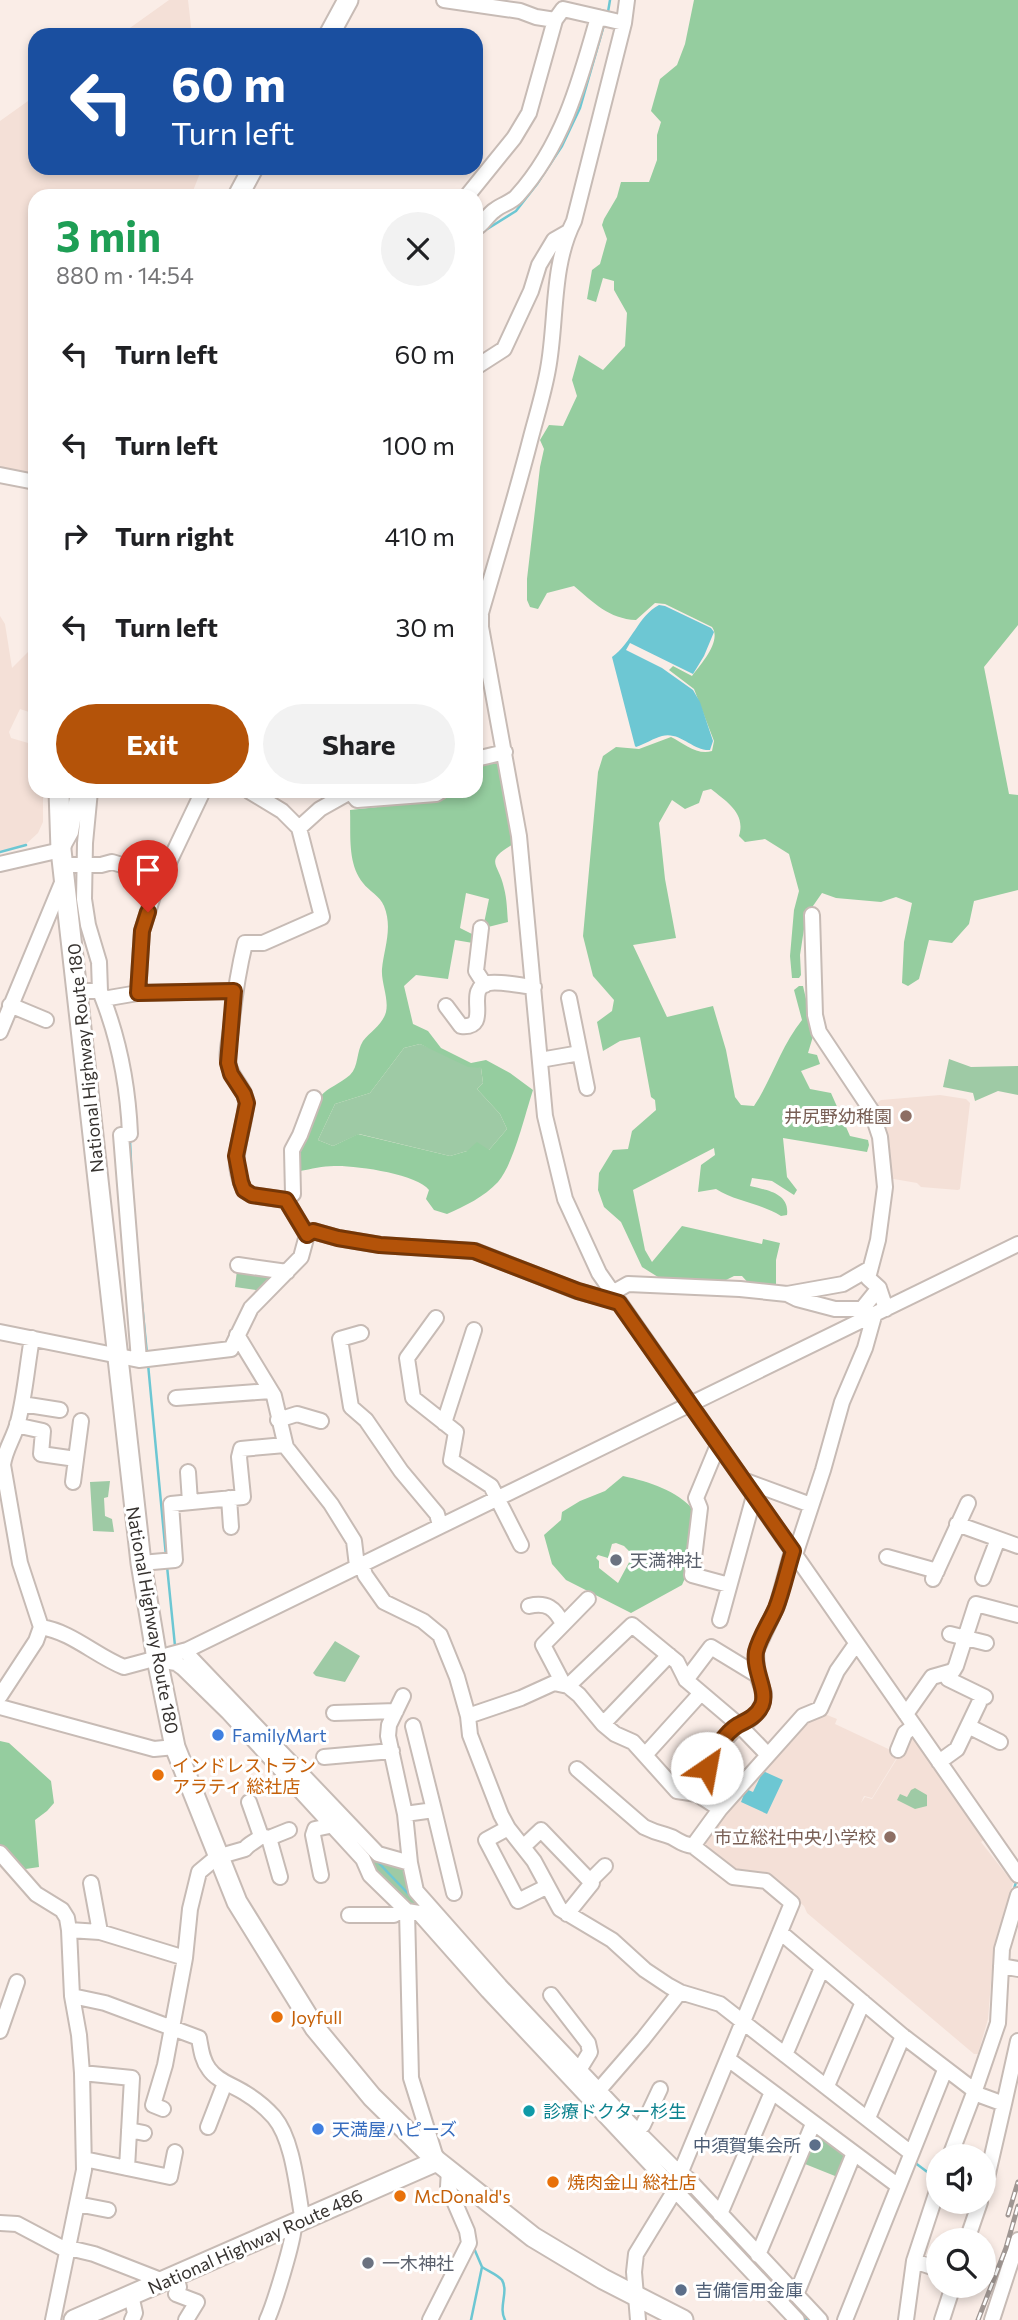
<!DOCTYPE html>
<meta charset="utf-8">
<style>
:root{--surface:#fff;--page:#f2f2f2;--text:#202124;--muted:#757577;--accent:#b45309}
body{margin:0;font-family:Commissioner,"Noto Sans JP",sans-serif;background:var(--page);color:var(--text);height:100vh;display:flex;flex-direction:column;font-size:26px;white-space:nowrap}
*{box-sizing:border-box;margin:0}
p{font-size:23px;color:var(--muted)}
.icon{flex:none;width:38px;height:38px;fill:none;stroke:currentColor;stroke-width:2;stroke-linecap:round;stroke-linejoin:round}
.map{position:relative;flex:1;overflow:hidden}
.panel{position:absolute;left:28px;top:189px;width:455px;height:609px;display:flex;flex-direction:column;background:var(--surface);border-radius:21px;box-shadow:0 4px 10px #0003}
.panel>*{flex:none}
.top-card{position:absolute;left:28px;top:28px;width:455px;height:147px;border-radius:21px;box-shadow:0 4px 10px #0003;background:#1a4fa0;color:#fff;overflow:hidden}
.controls{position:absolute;left:926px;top:2144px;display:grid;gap:14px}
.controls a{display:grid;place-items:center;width:70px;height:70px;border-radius:50%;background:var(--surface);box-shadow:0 4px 10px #0003;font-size:35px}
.pin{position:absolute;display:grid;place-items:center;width:60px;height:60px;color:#fff;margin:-72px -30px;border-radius:50% 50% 50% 0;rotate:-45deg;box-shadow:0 0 7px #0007}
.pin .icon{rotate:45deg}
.me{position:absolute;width:77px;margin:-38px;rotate:33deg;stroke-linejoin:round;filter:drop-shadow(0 0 5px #0008)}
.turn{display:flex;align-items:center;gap:24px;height:147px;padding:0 28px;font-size:32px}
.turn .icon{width:91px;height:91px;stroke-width:2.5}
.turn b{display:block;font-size:49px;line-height:60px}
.round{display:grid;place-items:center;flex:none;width:74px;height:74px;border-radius:37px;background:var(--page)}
.headline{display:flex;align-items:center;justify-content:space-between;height:119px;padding:0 28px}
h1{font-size:42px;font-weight:700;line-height:52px;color:#1e9e55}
.cta{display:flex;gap:14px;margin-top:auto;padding:14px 28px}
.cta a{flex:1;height:80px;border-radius:42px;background:var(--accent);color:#fff;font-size:28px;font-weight:700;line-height:80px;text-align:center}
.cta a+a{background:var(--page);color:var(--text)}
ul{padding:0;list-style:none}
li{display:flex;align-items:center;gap:21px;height:91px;padding:0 28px}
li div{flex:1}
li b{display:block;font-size:26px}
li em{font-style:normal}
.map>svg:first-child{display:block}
</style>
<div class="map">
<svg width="1018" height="2320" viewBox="0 0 1018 2320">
<rect width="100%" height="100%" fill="#faede7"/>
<path fill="#f4e0d7" d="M169 0H188L192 35H120Z
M35 96V168H202L191 196H35V480L0 472V121Z
M0 616 5 624 12 668 35 645V714L20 709 9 732 11 738 35 745V791H43V822L38 833 25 845 0 851Z
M940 1095 966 1099 970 1103 960 1189 958 1190 921 1187 917 1183 888 1178 873 1106 881 1100Z
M822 1713 837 1719 835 1724 899 1754 872 1798 864 1796 861 1803 865 1797 872 1799 911 1736 913 1737 984 1840 981 1842 1013 1883 994 1946 988 2019 978 2054H974L807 1913 804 1906 768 1877 735 1875 700 1843 804 1720Z"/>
<path fill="#9ecaa5" d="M420 1044 481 1068 483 1083 477 1089 500 1114 507 1129 489 1150 467 1151 450 1156 359 1134 333 1146 318 1140 335 1104 370 1093 404 1048Z
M949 1059 971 1067 1018 1066V1095L998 1091 975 1101 973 1093 943 1087Z
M237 1270 281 1275 262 1291 235 1287Z
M110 1481 108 1497 104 1498 105 1516 112 1519 114 1532 93 1531 90 1482Z
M335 1641 360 1656 345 1682 316 1676 313 1673Z
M915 1788 927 1795V1806L915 1809 897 1800 900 1794 907 1797 911 1790Z
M371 1847 399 1854 413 1852 424 1913C398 1903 377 1877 362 1854Z
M813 2128 850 2154 840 2178 800 2162Z"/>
<path fill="#95cd9f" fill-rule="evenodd" d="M694 0H1018V625L984 667 1009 794 1018 795V890L974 901 969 924 952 943 929 940 919 979 908 986 902 983 904 942 912 903 896 897 881 902 836 898 822 893 806 916 800 955 801 975 799 978H792L790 956 794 910 799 891 789 854 765 839 745 842 739 836C746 813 727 802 711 789L703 791 699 803 685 809 672 800 659 823 665 879 676 938 633 945 667 1017 713 1006 726 1050 735 1097 741 1105 754 1106C772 1079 781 1046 802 1020L794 990 799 986H803L814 1033 808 1053 817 1055 820 1064 801 1071 810 1089 831 1093 850 1136 868 1140 869 1145 867 1152 783 1138 787 1177 797 1190 794 1195 772 1181 752 1178 750 1186C766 1190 790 1193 787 1215L781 1216C761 1203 736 1202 716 1189L698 1192 701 1165 715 1155 714 1148 633 1190 645 1250 652 1262 682 1226 762 1244 763 1239 780 1243 776 1260V1284L766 1287 751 1286 742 1276H734L720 1283 666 1282 642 1267 621 1222 604 1207 598 1190 599 1173 613 1150 628 1149 632 1131 656 1110 655 1100 651 1097 640 1037 620 1041 603 1051 597 1022 612 1011 614 1000 593 976 583 936 598 772 603 756 616 747 639 749 671 737C683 743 698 756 712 751L714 741 694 689 669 670 673 666 692 676C701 664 722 641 712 627L665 604 655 603 636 620C609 619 593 602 574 586L547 593 538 609 530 607 527 600V579L540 467 544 449 540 440 549 425 563 426 577 396 572 380 579 355 603 370 625 346 627 313 614 290V281L603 278 596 302 587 299 592 270 600 264 607 239 602 225 604 219 617 197 621 182H649L657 160V135L661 122 651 111 660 79 677 65 685 44Z
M499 757 515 843C482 862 499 862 504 888 507 899 507 911 508 922L488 927 484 923 489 899 466 893 460 928 474 935 473 943 455 940 448 979 416 975 404 986 413 1024 428 1031 441 1048 471 1063 486 1060 510 1073 533 1090C525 1114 514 1163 498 1182 484 1197 465 1206 447 1214L434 1210 426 1199 429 1190C418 1174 354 1165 334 1166 323 1166 311 1169 300 1171L295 1167V1155L320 1097C328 1087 340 1084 350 1075 359 1066 356 1052 363 1041 370 1032 383 1024 386 1012 389 998 381 983 382 969 384 948 393 928 384 906 380 896 369 891 363 883 347 863 351 834 350 810L441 800 447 791H476V764ZM420 1044 468 1067 481 1068 483 1083 477 1089 500 1114 507 1129 489 1150 477 1142 467 1151 450 1156 358 1134 333 1146 318 1140 335 1104 370 1093 404 1048Z
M623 1476C650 1482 676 1490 695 1511L689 1569 682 1585 631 1613 566 1580 552 1564 544 1535 561 1520 562 1512 580 1501 605 1491ZM616 1543 624 1546 633 1555 618 1583 599 1568V1561L596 1558 598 1555 608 1558 612 1544Z
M0 1741 9 1743 51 1781 54 1803 47 1811 35 1820 39 1867 19 1870 0 1848Z"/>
<path fill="#6dc7d3" d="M659 605 665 606 711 628 714 632 704 656 693 674 630 643 626 650 662 668 693 690 700 702 713 741 710 750C693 751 680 731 662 736 654 738 645 744 636 747L635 746 612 657C632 643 638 616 659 605Z
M763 1771 783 1780 767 1814 741 1802 746 1789 753 1792Z"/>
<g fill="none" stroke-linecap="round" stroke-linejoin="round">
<path stroke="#6dc7d3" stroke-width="2.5" d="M608 12 610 0
M476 236 516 211 537 184 562 146 580 108 604 25
M0 852 26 845
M87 947 91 961
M130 1141 132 1183
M139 1273 147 1354
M148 1364 166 1556
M167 1566 175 1646
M374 1858 420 1906
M1013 1892 1017 1879
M914 2162 930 2174 934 2181
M934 2181 938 2171
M680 2184 807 2320
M908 2260 912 2247
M482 2267C488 2271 498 2275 502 2280 509 2292 498 2307 505 2320
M447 2302 469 2258
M471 2320 482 2267 473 2246"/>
<g stroke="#c7bbb5" stroke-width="18">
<path id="minor" d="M444 0 520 11 536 17 555 20
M627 0 624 23 574 221C551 266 557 321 548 369 544 392 537 414 531 437 516 496 498 554 481 613V627L519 836 545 1116 565 1199 599 1273 1018 1875
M467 196 514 138 529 113 555 20 563 9 624 23
M476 228C484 224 487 215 495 210 502 204 511 203 517 196 563 145 580 81 598 17
M476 367 504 349 531 291 539 265 554 240 568 232
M0 475 35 482
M476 759 505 752
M90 791 85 843 84 899 88 925 99 962 100 991
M249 791 282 811 299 828 322 917 263 943H245C238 972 234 999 231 1029 230 1039 226 1051 228 1061 229 1078 248 1089 246 1105 243 1140 228 1154 244 1190L252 1195 286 1200 307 1235
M351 793 357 800 436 794 441 791
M299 828 320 809 352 791
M0 864 61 850 71 832 78 791
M63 865H101L112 862 161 877
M812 915 815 1015 819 1032 871 1110 880 1137 885 1187 878 1240 868 1278 879 1288 886 1309
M481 928 476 971 485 985
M78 991H100L103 999 138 993 234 991
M138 993 142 931 153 896 203 791
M569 998 587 1088
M103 999C120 1043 128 1087 130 1134L121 1135 139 1360
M10 1005 46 1020
M446 1006 461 1026C494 1029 462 988 489 983 500 981 522 986 534 987
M0 1032 64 878
M540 1060 580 1053
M286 1200 293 1194 292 1150 300 1135 314 1098
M238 1265 287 1272
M612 1293 628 1284 740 1289 787 1294 797 1299 835 1309H862L879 1288
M787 1294 843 1284 869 1269
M436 1318 407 1358 413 1398 456 1432 451 1460 491 1486 521 1545
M0 1332 139 1360 231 1349 251 1308 301 1257 307 1235 313 1231 338 1238 380 1245 475 1251 577 1291 619 1302
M361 1333 340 1339 351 1407 366 1420 401 1471 437 1514 440 1525
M237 1335 274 1396 286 1447 331 1504 354 1541 357 1566
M176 1398 271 1391
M22 1404 60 1410
M278 1420 297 1414 321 1421
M444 1423 474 1330
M17 1424 20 1426 43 1431 41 1454 76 1459 81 1421
M718 1445 696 1498 700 1508 692 1575 729 1585
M188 1472 190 1502
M743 1480 811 1505
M73 1482 76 1459
M229 1498 231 1527
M957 1524 1018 1546
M795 1555 823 1470 842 1402 865 1348 874 1316
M887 1557 937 1571
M141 1563 175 1560 171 1504 243 1497 239 1457 241 1449 285 1445
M362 1564 365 1575 384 1602 423 1621 440 1635 457 1677 468 1716 470 1735 501 1815 508 1828 534 1861 560 1909 612 1940 645 1970 669 1986 680 1992 720 2004 911 2153
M983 1578 998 1539
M933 1579 968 1503
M529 1606C547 1602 555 1608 563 1624
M720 1620 754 1496
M41 1627C72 1632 96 1656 124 1667L187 1650 1018 1244
M950 1634 986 1643
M187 1650 190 1657 378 1854 410 1863 416 1891 500 1986 637 2131 676 2170 689 2180 820 2320
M158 1660 176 1663 183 1668 228 1712 363 1859 370 1875 407 1911 419 1913 488 1991 797 2320
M946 1674 948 1679 985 1697
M686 1680 711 1647 757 1675
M564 1685 543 1645 588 1599
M568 1686 632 1625 677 1662 686 1680 739 1725 768 1755
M0 1696 36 1641 41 1627 20 1563 3 1465C5 1449 14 1438 18 1422 25 1395 27 1366 32 1338
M403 1696 389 1725 388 1736 405 1814 410 1863
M0 1707 154 1749 175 1747
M334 1713 396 1711
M906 1714 932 1677 953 1671 956 1666 976 1604 1018 1615
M468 1716 521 1698 554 1683 568 1686 579 1695 603 1724 615 1734 633 1742 677 1791 697 1794 720 1809
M603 1724 669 1655
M413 1726 434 1810
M968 1726 1000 1742
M898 1750 905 1733 914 1726
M645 1755 701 1693
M324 1757 392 1751
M939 1762 957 1749 979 1703
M577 1769 644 1827C652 1831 658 1833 666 1835 678 1838 678 1844 693 1846
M687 1791 703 1774 710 1755 739 1725 745 1724 758 1712 763 1702 764 1693 757 1675 756 1651 777 1606 792 1551
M405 1814 434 1810 454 1893
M508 1828 486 1840 518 1901 546 1887
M261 1836 269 1838 280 1877
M269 1838 289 1830
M523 1847 541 1830 592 1883 567 1914
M0 1853 36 1894 62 1910 67 1918 69 1930 72 1996 79 2035 82 2073 84 2170 53 2320
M321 1875 313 1835 315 1829 334 1825
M590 1881 605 1866
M91 1883 100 1932
M407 1911 411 2078 436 2158
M349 1915H394L403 1908
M69 1930 100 1932 185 1958
M780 1932 903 2036 975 2091
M1001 1966 1018 1969
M551 1995 588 2043 590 2052 579 2070
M72 1996 105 2003 199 2038C201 2049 202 2060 209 2069 217 2081 233 2085 245 2093 255 2099 266 2108 274 2117 294 2141 297 2191 303 2221
M0 2031 17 1982
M785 2055 822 1968
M728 2059 897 2185
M82 2073 132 2078 127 2168
M827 2086 863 2002
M598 2091 643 2039 680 1992
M974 2093 998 2023 1002 1949 1018 1895
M1004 2104 1018 2041
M163 2109 153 2105 165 2065 185 1958 190 1909 199 1872 217 1857 245 1849C249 1843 256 1842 261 1836L249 1802
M868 2118 903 2036
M208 2127 225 2083
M129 2130 144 2133
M637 2131 643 2125 660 2089
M950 2156 974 2093 1004 2104 986 2182
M84 2159 170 2177 175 2152
M77 2204 108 2210
M720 2214 772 2092
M0 2223 17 2224 68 2251
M967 2240 980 2202
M69 2248 94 2254 163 2281
M758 2255 813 2124
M914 2261 938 2188
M176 2276 179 2287 176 2294 197 2302 186 2320
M131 2295 135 2313 132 2320
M796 2295 854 2153
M267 2320C274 2305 294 2240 294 2225
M430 2320 469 2243 467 2231 448 2187 449 2170
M638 2320 634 2272 636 2254 672 2195 673 2186 683 2175 682 2169 792 1903 766 1881 733 1877 693 1846 720 1809 803 1716 820 1709 837 1671 856 1644
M845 2320 945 2070
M906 2320 914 2261 938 2269
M942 2320 953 2286
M992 2320 1018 2240"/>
</g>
<g stroke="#c7bbb5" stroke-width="23">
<path id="highway" d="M329 35 348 0
M238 196 253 168
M59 791 61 850 141 1563 157 1659 175 1747 237 1902 315 2028 372 2097 437 2161 533 2237 603 2279 683 2320
M74 2320 437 2161"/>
</g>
<use href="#minor" stroke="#fff" stroke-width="14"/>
<use href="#highway" stroke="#fff" stroke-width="19"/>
<g stroke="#9f9692" stroke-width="5">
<path id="rail" d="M1008 2215 1018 2182
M978 2320 1006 2248 1018 2206"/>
</g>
<use href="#rail" stroke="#fff" stroke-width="2.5" stroke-dasharray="8" stroke-linecap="butt"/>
</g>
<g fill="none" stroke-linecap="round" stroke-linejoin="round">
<g stroke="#753606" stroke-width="18">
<path id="route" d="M148 912 142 931 138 993 234 991 228 1063 231 1074 244 1094 247 1103 236 1156 241 1182 244 1190 252 1195 286 1200 307 1235 313 1231 338 1238 380 1245 474 1251 578 1291 619 1303 793 1551C787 1570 783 1590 776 1608 770 1622 759 1638 756 1652 753 1671 768 1690 762 1705 757 1716 748 1720 738 1725 726 1732 710 1755 707 1768"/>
</g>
<use href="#route" stroke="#b45309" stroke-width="12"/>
</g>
<g fill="#8d6e63" stroke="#fff" stroke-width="2.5">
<circle cx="906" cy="1116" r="7"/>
<circle cx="890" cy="1837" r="7"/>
</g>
<g fill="#6b7280" stroke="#fff" stroke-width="2.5">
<circle cx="616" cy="1560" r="7"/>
<circle cx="368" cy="2263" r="7"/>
</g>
<g fill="#3f7fe0" stroke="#fff" stroke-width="2.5">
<circle cx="218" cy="1735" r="7"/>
<circle cx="318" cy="2129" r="7"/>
</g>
<g fill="#e8710a" stroke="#fff" stroke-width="2.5">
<circle cx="158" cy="1775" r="7"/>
<circle cx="277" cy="2017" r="7"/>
<circle cx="553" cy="2182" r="7"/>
<circle cx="400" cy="2196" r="7"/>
</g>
<circle fill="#0f9aa8" stroke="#fff" stroke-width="2.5" cx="529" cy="2111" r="7"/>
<g fill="#5c6f8a" stroke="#fff" stroke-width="2.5">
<circle cx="815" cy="2145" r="7"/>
<circle cx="681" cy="2290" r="7"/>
</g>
<g text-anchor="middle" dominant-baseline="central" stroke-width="6" stroke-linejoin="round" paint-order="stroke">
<g font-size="18" fill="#36322f" stroke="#fff">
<text transform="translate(85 1058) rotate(-96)">National Highway Route 180</text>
<text transform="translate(153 1620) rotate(80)">National Highway Route 180</text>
<text transform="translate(255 2241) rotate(-24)">National Highway Route 486</text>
</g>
<g font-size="18" fill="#785e54" stroke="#fff" text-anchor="end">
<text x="892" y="1116">井尻野幼稚園</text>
<text x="876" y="1837">市立総社中央小学校</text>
</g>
<g font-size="18" fill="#5b616d" stroke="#fff" text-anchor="start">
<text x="630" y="1560">天満神社</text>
<text x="382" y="2263">一木神社</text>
</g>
<g font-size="18" fill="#366cbe" stroke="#fff" text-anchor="start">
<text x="232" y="1735">FamilyMart</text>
<text x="332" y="2129">天満屋ハピーズ</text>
</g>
<g font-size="18" fill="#c56008" stroke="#fff" text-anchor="start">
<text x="172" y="1765">インドレストラン<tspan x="172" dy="21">アラティ 総社店</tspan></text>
<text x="291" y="2017">Joyfull</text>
<text x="567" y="2182">焼肉金山 総社店</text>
<text x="414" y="2196">McDonald's</text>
</g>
<g font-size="18" fill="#0d838f" stroke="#fff" text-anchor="start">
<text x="543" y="2111">診療ドクター杉生</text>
</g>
<g font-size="18" fill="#4e5e75" stroke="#fff" text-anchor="end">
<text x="801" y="2145">中須賀集会所</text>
<text x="695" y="2290" text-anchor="start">吉備信用金庫</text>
</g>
</g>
</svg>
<div class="controls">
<a><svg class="icon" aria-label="sound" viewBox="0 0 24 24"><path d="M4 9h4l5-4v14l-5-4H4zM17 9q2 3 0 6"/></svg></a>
<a><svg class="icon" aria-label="search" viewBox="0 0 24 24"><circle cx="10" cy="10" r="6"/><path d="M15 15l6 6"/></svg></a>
</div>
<div class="pin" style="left:148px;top:912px;background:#d93025"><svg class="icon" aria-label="arrive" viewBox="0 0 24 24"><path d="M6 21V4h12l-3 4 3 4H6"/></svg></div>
<svg class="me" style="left:707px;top:1768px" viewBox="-20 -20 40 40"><circle r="19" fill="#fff"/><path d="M0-13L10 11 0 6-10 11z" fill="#b45309"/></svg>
<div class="top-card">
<div class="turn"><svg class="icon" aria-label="left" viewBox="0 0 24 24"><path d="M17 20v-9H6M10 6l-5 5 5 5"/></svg><div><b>60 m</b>Turn left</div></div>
</div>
<section class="panel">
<div class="headline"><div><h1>3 min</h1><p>880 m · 14:54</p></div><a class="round"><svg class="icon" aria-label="close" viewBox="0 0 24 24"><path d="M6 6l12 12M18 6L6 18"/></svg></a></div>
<ul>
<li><svg class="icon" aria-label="left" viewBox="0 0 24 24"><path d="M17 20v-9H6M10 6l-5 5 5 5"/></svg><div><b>Turn left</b></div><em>60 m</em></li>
<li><svg class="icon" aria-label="left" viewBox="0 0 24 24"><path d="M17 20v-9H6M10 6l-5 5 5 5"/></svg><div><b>Turn left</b></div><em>100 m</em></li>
<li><svg class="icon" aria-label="right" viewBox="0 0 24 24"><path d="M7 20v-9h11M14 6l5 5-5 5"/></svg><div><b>Turn right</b></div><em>410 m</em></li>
<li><svg class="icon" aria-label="left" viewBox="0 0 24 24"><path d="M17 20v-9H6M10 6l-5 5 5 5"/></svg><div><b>Turn left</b></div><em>30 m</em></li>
</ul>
<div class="cta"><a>Exit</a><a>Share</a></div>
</section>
</div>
